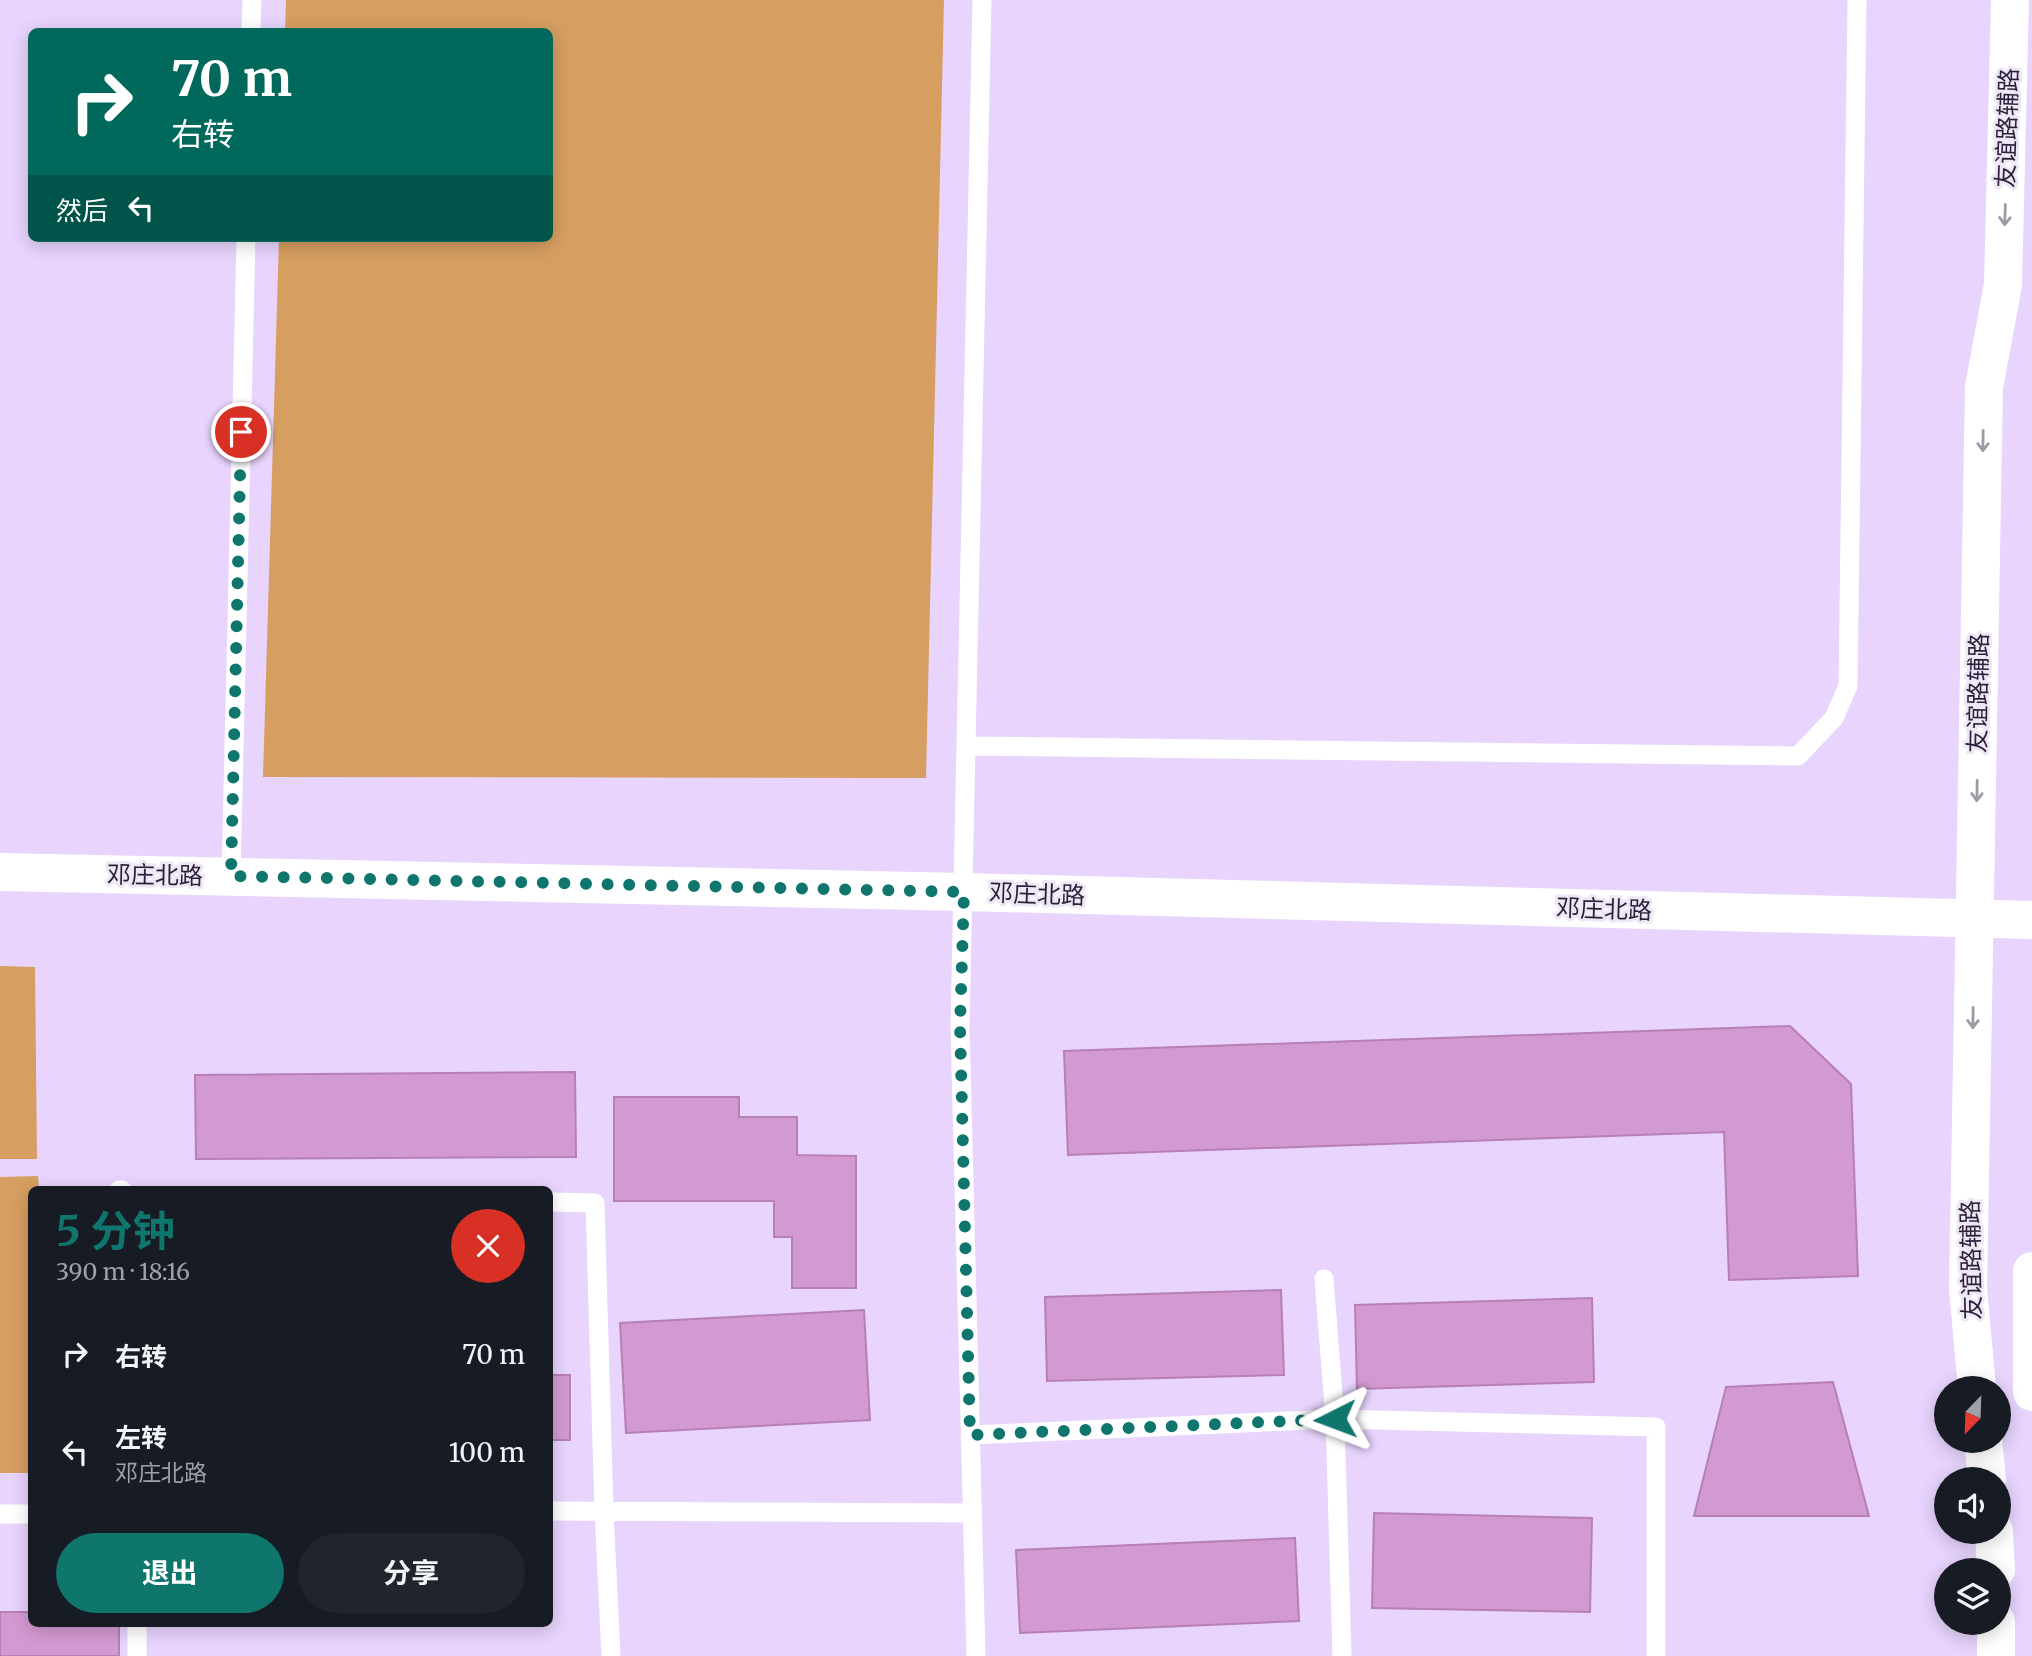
<!DOCTYPE html>
<html lang="zh">
<meta charset="utf-8">
<style>
:root{--surface:#171b24;--page:#20242c;--text:#f1f3f6;--muted:#9ea1a6;--accent:#0f766e}
body{margin:0;font-family:Merriweather,"Noto Sans SC",serif;background:var(--page);color:var(--text);height:100vh;display:flex;flex-direction:column;font-size:26px;white-space:nowrap}
*{box-sizing:border-box;margin:0}
p{font-size:23px;color:var(--muted)}
.icon{flex:none;width:38px;height:38px;fill:none;stroke:currentColor;stroke-width:2;stroke-linecap:round;stroke-linejoin:round}
.map{position:relative;flex:1;overflow:hidden}
.details{position:absolute;left:28px;top:1186px;width:525px;height:441px;display:flex;flex-direction:column;background:var(--surface);border-radius:10px;box-shadow:0 4px 18px #0003}
.details>*{flex:none}
.guide{position:absolute;left:28px;top:28px;width:525px;height:214px;border-radius:10px;box-shadow:0 4px 18px #0003;background:#00695c;color:#fff;overflow:hidden}
.needle{width:46px;rotate:203deg}
.fabs{position:absolute;left:1934px;top:1376px;display:grid;gap:14px}
.fabs a{display:grid;place-items:center;width:77px;height:77px;border-radius:50%;background:var(--surface);box-shadow:0 4px 18px #0003;font-size:35px}
.pin{position:absolute;display:grid;place-items:center;width:60px;height:60px;color:#fff;margin:-30px;border:4px solid #fff;border-radius:50%;box-shadow:0 2px 7px #0007}
.me{position:absolute;width:77px;margin:-38px;rotate:267deg;stroke-linejoin:round;filter:drop-shadow(0 0 5px #0008)}
.turn{display:flex;align-items:center;gap:24px;height:147px;padding:0 28px;font-size:32px}
.turn .icon{width:91px;height:91px;stroke-width:2.5}
.turn b{display:block;font-size:49px;line-height:60px}
.then{display:flex;align-items:center;height:66px;padding:0 28px;background:#0003;gap:14px;font-size:26px}
.round{display:grid;place-items:center;flex:none;width:74px;height:74px;border-radius:37px;background:var(--page)}
.headline{display:flex;align-items:center;justify-content:space-between;height:119px;padding:0 28px}
h1{font-size:42px;font-weight:700;line-height:52px;color:var(--accent)}
.action{display:flex;gap:14px;margin-top:auto;padding:14px 28px}
.action a{flex:1;height:80px;border-radius:42px;background:var(--accent);color:#fff;font-size:28px;font-weight:700;line-height:80px;text-align:center}
.action a+a{background:var(--page);color:var(--text)}
ul{padding:0;list-style:none}
li{display:flex;align-items:center;gap:21px;height:98px;padding:0 28px}
li div{flex:1}
li b{display:block;font-size:26px}
li em{font-style:normal}
.map>svg:first-child{display:block}
</style>
<div class="map">
<svg width="2032" height="1656" viewBox="0 0 2032 1656">
<rect width="100%" height="100%" fill="#e8d4fd"/>
<path fill="#d79e61" d="M286 0H944L926 778 263 777 279 238H550V32L285 31Z
M0 966 35 967 37 1159H0Z
M38 1176 39 1190H32L31 1473H0V1177Z"/>
<path fill="#d39ad2" stroke="#b67fb6" stroke-width="2" d="M1790 1026 1851 1084 1858 1276 1729 1280 1724 1132 1068 1155 1064 1051Z
M575 1072 576 1157 196 1159 195 1075Z
M614 1097H739V1117H797V1155L856 1156V1288H792V1237H774V1201H614Z
M1281 1290 1284 1375 1047 1381 1045 1297Z
M1592 1298 1594 1382 1357 1389 1355 1305Z
M864 1310 870 1420 626 1433 620 1323Z
M550 1375H570V1440H550Z
M1833 1382 1869 1516H1694L1726 1387Z
M1374 1513 1592 1518 1590 1612 1372 1608Z
M1295 1538 1299 1621 1020 1633 1016 1550Z
M0 1612H32V1624H119V1656H0Z"/>
<g fill="none" stroke-linecap="round" stroke-linejoin="round">
<path stroke="#fff" stroke-width="19" d="M251 32 252 0
M967 746 1798 756 1834 718 1848 686 1857 0
M231 876 246 238
M119 1190H122
M550 1202 595 1203 604 1511 611 1656
M1324 1279 1335 1419 1342 1656
M970 1435 1335 1419 1656 1427V1656
M550 1511 972 1513
M0 1514H32
M137 1624V1656
M976 1656 960 1026 982 0"/>
<path stroke="#fff" stroke-width="38" d="M0 872 964 892 2032 920
M1977 1388 1968 1289 1984 387 2003 285 2010 0
M1983 1440 1987 1479
M1994 1531 1996 1570
M1996 1622V1656"/>
<path stroke="#fff" stroke-width="38" d="M2032 1271V1392"/>
</g>
<defs><path id="oneway-shaft" d="M-6 0H5M1.5-3L5.5 0L1.5 3" fill="none" stroke-width="1.6" stroke-linecap="round" stroke-linejoin="round" transform="scale(1.75)"/></defs>
<g stroke="#a09aa6">
<use href="#oneway-shaft" transform="translate(2005 215) rotate(92)"/>
<use href="#oneway-shaft" transform="translate(1983 441) rotate(91)"/>
<use href="#oneway-shaft" transform="translate(1977 791) rotate(91)"/>
<use href="#oneway-shaft" transform="translate(1973 1018) rotate(91)"/>
</g>
<g fill="none" stroke-linecap="round" stroke-linejoin="round">
<path stroke="#0f766e" stroke-width="12" stroke-dasharray="0 21.6" d="M241 432 231 876 964 892 960 1026 970 1435 1335 1419"/>
</g>
<g text-anchor="middle" dominant-baseline="central" stroke-width="6" stroke-linejoin="round" paint-order="stroke">
<g font-size="24" fill="#2c1f39" stroke="#eee7f6">
<text transform="translate(2007 128) rotate(-88)">友谊路辅路</text>
<text transform="translate(1978 693) rotate(-89)">友谊路辅路</text>
<text transform="translate(155 875) rotate(1)">邓庄北路</text>
<text transform="translate(1037 894) rotate(2)">邓庄北路</text>
<text transform="translate(1604 909) rotate(2)">邓庄北路</text>
<text transform="translate(1971 1260) rotate(-91)">友谊路辅路</text>
</g>
</g>
</svg>
<div class="fabs">
<a><svg class="needle" viewBox="-14 -14 28 28"><path d="M0-13l5 13h-10z" fill="#e53935"/><path d="M0 13l5-13h-10z" fill="#9ea1a6"/></svg></a>
<a><svg class="icon" aria-label="sound" viewBox="0 0 24 24"><path d="M4 9h4l5-4v14l-5-4H4zM17 9q2 3 0 6"/></svg></a>
<a><svg class="icon" aria-label="layers" viewBox="0 0 24 24"><path d="M12 4l9 5-9 5-9-5zM3 14l9 5 9-5"/></svg></a>
</div>
<div class="pin" style="left:241px;top:432px;background:#d93025"><svg class="icon" aria-label="arrive" viewBox="0 0 24 24"><path d="M6 21V4h12l-3 4 3 4H6"/></svg></div>
<svg class="me" style="left:1335px;top:1419px" viewBox="-20 -20 40 40"><path d="M0-17L14 15 0 8-14 15z" fill="#0f766e" stroke="#fff" stroke-width="4"/></svg>
<div class="guide">
<div class="turn"><svg class="icon" aria-label="right" viewBox="0 0 24 24"><path d="M7 20v-9h11M14 6l5 5-5 5"/></svg><div><b>70 m</b>右转</div></div>
<div class="then">然后<svg class="icon" aria-label="left" viewBox="0 0 24 24"><path d="M17 20v-9H6M10 6l-5 5 5 5"/></svg></div>
</div>
<section class="details">
<div class="headline"><div><h1>5 分钟</h1><p>390 m · 18:16</p></div><a class="round" style="background:#d93025;color:#fff"><svg class="icon" aria-label="close" viewBox="0 0 24 24"><path d="M6 6l12 12M18 6L6 18"/></svg></a></div>
<ul>
<li><svg class="icon" aria-label="right" viewBox="0 0 24 24"><path d="M7 20v-9h11M14 6l5 5-5 5"/></svg><div><b>右转</b></div><em>70 m</em></li>
<li><svg class="icon" aria-label="left" viewBox="0 0 24 24"><path d="M17 20v-9H6M10 6l-5 5 5 5"/></svg><div><b>左转</b><p>邓庄北路</p></div><em>100 m</em></li>
</ul>
<div class="action"><a>退出</a><a>分享</a></div>
</section>
</div>
